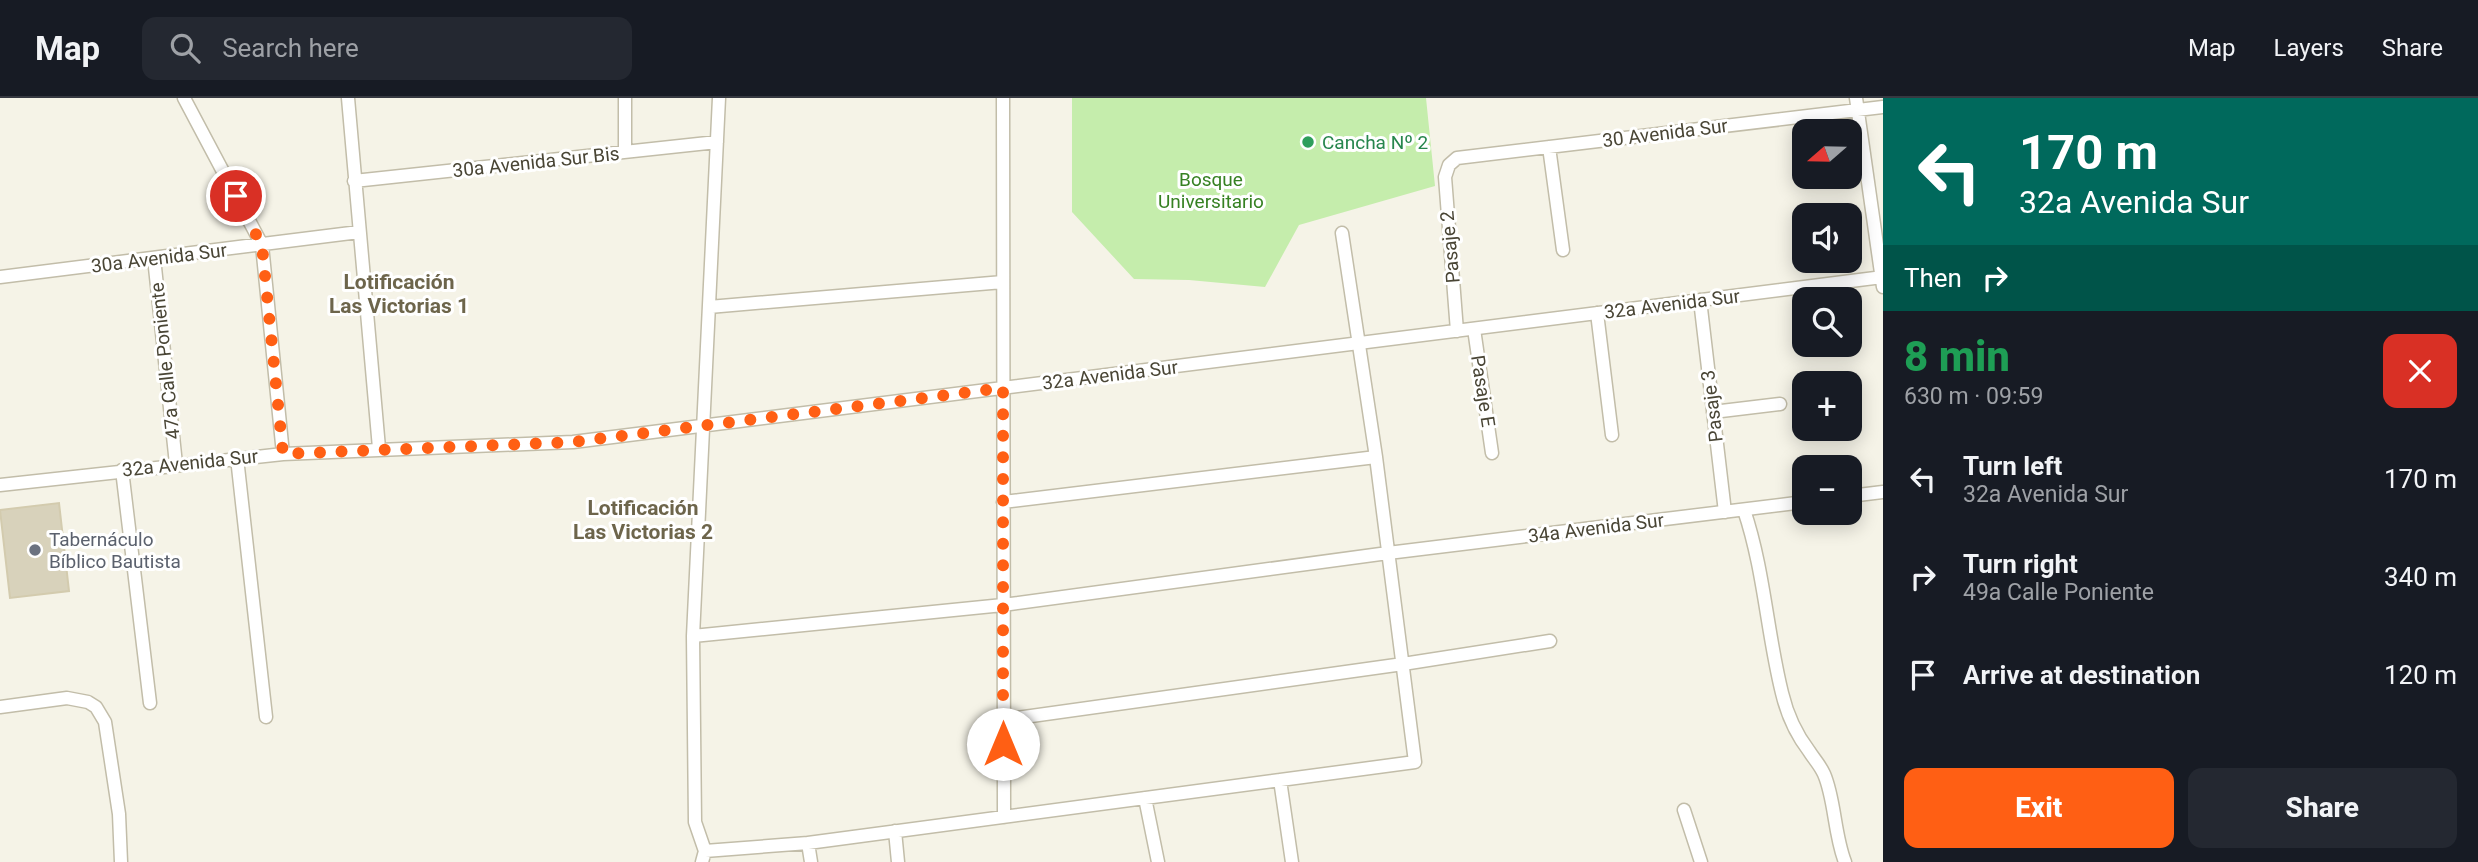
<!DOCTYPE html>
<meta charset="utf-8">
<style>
:root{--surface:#171b24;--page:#242831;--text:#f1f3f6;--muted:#9ea1a6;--line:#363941;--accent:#ff5f14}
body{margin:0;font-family:Roboto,sans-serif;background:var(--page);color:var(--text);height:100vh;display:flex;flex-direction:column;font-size:26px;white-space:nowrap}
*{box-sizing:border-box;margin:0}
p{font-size:23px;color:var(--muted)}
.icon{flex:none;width:38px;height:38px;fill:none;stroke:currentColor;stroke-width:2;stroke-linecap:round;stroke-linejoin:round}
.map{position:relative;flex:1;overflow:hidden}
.details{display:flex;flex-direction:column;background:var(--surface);width:595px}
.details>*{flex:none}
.hud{background:#00695c;color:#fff;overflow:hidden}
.needle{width:46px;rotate:250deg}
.fabs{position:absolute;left:1792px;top:21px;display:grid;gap:14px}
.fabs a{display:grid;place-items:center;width:70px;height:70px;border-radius:14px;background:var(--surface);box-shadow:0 4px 18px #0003;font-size:35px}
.pin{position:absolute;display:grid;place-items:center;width:60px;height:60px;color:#fff;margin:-30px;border:4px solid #fff;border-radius:50%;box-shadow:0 2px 7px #0007}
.me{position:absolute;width:77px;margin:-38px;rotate:0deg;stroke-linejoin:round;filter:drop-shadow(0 0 5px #0008)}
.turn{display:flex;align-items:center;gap:24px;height:147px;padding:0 21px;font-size:32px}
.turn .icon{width:91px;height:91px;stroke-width:2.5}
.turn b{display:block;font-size:49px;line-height:60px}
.then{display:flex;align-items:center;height:66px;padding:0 21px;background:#0003;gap:14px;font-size:26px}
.round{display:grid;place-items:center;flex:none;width:74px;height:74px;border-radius:14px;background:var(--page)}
.head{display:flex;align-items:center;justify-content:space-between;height:119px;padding:0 21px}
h1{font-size:42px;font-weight:800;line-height:52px;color:#1e9e55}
.action{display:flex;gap:14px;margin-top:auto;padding:14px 21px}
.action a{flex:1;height:80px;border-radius:14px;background:var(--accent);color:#fff;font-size:28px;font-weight:800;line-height:80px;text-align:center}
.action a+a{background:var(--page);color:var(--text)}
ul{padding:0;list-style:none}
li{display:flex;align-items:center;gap:21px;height:98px;padding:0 21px}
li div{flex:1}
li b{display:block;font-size:26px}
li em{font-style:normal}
header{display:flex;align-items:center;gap:42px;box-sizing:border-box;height:98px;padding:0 35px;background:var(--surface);border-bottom:2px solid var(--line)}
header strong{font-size:33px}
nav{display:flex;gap:38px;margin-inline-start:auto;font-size:24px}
.search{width:490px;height:63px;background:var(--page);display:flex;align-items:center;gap:18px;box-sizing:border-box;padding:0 24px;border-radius:14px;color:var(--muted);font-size:26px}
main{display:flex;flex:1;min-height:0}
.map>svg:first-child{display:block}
</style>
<header>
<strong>Map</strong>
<div class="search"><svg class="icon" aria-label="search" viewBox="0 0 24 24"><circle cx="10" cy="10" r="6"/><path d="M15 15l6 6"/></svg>Search here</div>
<nav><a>Map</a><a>Layers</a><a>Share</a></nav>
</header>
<main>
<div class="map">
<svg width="1883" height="764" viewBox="0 0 1883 764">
<rect width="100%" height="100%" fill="#f5f3e7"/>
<path fill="#c5edac" d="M1072 0H1426L1435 88 1299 127 1265 189 1189 182 1134 181 1072 114Z"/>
<path fill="#d8d2bb" stroke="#d3cbae" stroke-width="2" d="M59 405 69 493 10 500 0 412Z"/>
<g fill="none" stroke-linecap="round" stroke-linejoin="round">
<g stroke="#c2bda9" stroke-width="15">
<path id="street" d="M184 0 262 147 283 356
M348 0 379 350
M1003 0 1004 719
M1856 0 1883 189
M1549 49 1563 152
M625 54V0
M354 83 717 44
M154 160 176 366
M0 179 359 134
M1700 202 1725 414
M709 209 1003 184
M1597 215 1612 337
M1474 231 1492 355
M1457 233 1445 79 1449 67 1457 60 1883 9
M1713 314 1780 306
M237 360 266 619
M122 372 150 605
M0 387 283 356 573 344 1883 179
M1850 398 1883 394
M1003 404 1376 359
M1744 412C1764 471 1767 535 1782 595 1787 616 1796 636 1809 653 1814 661 1820 667 1824 676 1835 701 1834 736 1845 764
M693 538 1003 507 1388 455 1804 404
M0 609 67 600 88 604 96 609 105 624 119 716 121 764
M1003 622 1403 566 1550 543
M1280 682 1292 764
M1145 700 1158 764
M1684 712 1701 764
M895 733 898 764
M808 745 811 764
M705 753 808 745 1415 664 1376 359 1342 135
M702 764 705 753 695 724 693 538 719 0"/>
</g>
<use href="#street" stroke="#fff" stroke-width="12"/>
</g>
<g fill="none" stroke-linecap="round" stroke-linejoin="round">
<path stroke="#ff5f14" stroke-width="12" stroke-dasharray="0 21.6" d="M236 98 262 148 283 356 573 344 1003 290V646"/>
</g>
<circle fill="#2e9e5b" stroke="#fff" stroke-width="2.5" cx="1308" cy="44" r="7"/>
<circle fill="#6b7280" stroke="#fff" stroke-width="2.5" cx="35" cy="452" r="7"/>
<g text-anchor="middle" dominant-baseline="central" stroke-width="6" stroke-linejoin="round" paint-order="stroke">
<g font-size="19" fill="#494535" stroke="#fff">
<text transform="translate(1665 35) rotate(-7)">30 Avenida Sur</text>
<text transform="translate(536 64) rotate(-6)">30a Avenida Sur Bis</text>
<text transform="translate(1450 149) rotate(-95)">Pasaje 2</text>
<text transform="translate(159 160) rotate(-7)">30a Avenida Sur</text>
<text transform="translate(1672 206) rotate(-7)">32a Avenida Sur</text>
<text transform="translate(165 263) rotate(-96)">47a Calle Poniente</text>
<text transform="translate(1110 277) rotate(-7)">32a Avenida Sur</text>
<text transform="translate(1483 293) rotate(81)">Pasaje E</text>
<text transform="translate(1712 308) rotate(-97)">Pasaje 3</text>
<text transform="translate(190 365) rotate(-6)">32a Avenida Sur</text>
<text transform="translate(1596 430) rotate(-7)">34a Avenida Sur</text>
</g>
<g font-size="19" fill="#27864d" stroke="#fff" text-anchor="start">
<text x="1322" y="44">Cancha Nº 2</text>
</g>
<g font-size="19" fill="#368122" stroke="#fff">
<text x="1211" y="81">Bosque<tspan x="1211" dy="22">Universitario</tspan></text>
</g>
<g font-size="19" fill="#5b616d" stroke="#fff" text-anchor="start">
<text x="49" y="441">Tabernáculo<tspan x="49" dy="22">Bíblico Bautista</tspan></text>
</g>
<g font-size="21" font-weight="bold" fill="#6d654b" stroke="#fff">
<text x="399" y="184">Lotificación<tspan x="399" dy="24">Las Victorias 1</tspan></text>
<text x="643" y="410">Lotificación<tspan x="643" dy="24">Las Victorias 2</tspan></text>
</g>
</g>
</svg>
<div class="fabs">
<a><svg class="needle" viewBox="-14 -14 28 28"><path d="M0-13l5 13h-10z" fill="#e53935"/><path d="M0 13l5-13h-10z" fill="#9ea1a6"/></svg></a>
<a><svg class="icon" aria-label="sound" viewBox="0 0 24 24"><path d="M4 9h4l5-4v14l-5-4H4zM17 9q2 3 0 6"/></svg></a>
<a><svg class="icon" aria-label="search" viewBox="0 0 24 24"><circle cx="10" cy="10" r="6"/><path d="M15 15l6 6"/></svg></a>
<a>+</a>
<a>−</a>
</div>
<div class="pin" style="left:236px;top:98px;background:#d93025"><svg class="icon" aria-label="arrive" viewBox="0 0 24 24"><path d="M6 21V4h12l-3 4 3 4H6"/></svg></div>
<svg class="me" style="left:1003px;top:646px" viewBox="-20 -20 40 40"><circle r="19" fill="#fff"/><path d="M0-13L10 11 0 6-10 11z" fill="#ff5f14"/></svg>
</div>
<section class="details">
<div class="hud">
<div class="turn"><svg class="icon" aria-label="left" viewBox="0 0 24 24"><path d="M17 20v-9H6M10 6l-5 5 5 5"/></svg><div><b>170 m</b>32a Avenida Sur</div></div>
<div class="then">Then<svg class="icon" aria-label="right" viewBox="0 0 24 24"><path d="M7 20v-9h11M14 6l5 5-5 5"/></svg></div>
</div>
<div class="head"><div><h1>8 min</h1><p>630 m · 09:59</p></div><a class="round" style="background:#d93025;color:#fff"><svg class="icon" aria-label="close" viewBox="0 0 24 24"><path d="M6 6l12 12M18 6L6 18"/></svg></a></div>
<ul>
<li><svg class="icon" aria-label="left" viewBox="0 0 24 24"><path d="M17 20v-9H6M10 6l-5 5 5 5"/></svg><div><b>Turn left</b><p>32a Avenida Sur</p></div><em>170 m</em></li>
<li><svg class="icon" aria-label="right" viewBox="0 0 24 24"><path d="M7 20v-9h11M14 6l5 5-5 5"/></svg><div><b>Turn right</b><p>49a Calle Poniente</p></div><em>340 m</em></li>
<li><svg class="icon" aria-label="arrive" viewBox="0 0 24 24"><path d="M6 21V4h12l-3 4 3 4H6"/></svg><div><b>Arrive at destination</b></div><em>120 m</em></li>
</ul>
<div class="action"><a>Exit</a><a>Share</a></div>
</section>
</main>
